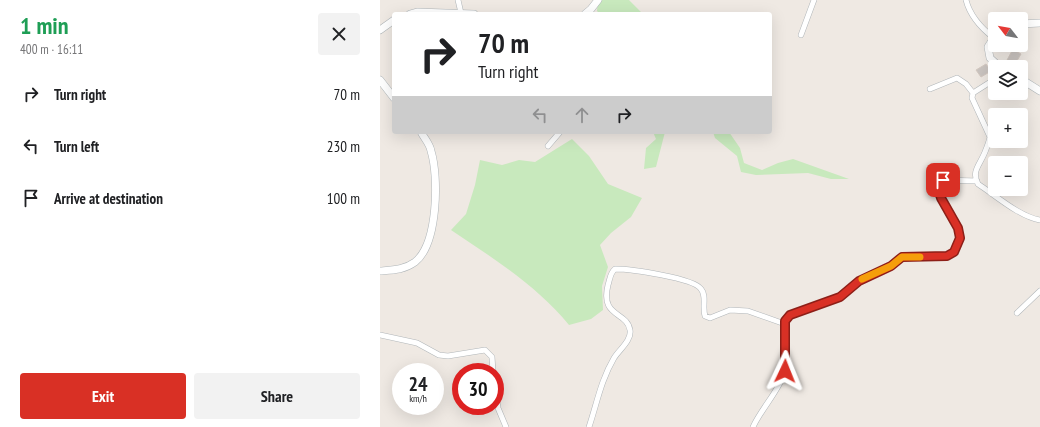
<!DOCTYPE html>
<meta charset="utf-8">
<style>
:root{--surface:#fff;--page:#f2f2f2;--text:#202124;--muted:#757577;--accent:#d93025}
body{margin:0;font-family:"PT Sans Narrow",sans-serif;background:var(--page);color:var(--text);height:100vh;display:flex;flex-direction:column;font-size:15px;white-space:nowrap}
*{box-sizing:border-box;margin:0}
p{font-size:13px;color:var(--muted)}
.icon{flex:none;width:22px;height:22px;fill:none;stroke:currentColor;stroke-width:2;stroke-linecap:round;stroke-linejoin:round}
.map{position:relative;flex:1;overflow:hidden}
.panel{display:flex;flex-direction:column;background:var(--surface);width:380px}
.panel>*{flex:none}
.hud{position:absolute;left:12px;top:12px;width:380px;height:122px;border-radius:4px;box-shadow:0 4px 16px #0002;background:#fff;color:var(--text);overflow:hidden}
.needle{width:26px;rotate:301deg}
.controls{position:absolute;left:608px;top:12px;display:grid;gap:8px}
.controls a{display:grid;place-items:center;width:40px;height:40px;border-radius:4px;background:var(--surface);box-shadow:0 4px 16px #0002;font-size:20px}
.speed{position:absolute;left:12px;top:363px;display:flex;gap:8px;font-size:20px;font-weight:700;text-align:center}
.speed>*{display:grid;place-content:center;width:52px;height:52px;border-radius:50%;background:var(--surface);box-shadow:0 4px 16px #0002;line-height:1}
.speed small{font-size:10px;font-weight:400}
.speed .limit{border:6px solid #d22;background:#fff;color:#111}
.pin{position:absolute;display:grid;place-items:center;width:34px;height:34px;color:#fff;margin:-17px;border-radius:8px;box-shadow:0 2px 6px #0006}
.me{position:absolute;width:44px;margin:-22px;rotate:2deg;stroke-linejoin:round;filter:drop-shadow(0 0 3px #0008)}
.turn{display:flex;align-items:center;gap:14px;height:84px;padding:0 20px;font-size:18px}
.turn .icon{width:52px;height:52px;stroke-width:2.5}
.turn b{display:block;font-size:28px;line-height:34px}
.lanes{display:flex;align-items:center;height:38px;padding:0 20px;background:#0003;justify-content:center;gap:20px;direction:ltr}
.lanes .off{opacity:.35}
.round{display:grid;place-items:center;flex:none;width:42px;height:42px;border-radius:4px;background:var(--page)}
.head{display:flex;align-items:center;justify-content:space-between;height:68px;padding:0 20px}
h1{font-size:24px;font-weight:600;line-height:30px;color:#1e9e55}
.primary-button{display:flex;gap:8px;margin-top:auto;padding:8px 20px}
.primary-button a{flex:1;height:46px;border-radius:4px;background:var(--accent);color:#fff;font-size:16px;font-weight:600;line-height:46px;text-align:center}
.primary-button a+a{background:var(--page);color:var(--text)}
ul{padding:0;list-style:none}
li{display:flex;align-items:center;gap:12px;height:52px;padding:0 20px}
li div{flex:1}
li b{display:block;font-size:15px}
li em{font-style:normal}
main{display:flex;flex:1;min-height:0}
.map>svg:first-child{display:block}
</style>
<main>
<section class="panel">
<div class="head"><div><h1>1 min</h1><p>400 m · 16:11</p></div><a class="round"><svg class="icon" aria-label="close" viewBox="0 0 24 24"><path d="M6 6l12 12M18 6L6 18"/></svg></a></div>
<ul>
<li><svg class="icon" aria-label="right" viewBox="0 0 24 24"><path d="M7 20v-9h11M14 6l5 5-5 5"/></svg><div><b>Turn right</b></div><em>70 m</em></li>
<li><svg class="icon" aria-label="left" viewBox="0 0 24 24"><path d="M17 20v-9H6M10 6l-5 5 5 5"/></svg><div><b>Turn left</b></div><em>230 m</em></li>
<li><svg class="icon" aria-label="arrive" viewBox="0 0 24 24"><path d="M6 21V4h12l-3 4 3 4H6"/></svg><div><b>Arrive at destination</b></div><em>100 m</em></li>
</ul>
<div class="primary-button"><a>Exit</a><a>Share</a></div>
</section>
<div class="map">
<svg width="660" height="427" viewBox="0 0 660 427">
<rect width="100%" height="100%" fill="#efe9e3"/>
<path fill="#c8e9bd" d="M218 0H249L263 14H220L217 11Z
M273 132H285L276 167 264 169 266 148 276 139Z
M333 132H349L360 148 364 163 382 170 398 163 413 159 469 179H451L428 173 376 175 361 172 357 156 335 138Z
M192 139 209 156 228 184 262 198 251 217 231 233 220 245 228 267 222 286 223 310 211 319 189 325C157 286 113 258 71 230L86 214 95 185 100 160 122 165 139 160 155 162Z"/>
<path fill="#cac4c0" stroke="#d4c9c1" d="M633 49 641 54 634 66 626 62Z
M606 64 611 71 601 77 596 70Z"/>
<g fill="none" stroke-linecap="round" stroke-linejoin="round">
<g stroke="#b1b6b9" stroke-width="6">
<path id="street" d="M78 0 81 13
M586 0C590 16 601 28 614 38
M421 35 434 0
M615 79 593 93 592 98 610 137C609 142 607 147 605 152 600 165 591 171 598 184 615 195 640 217 660 220
M550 89 577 78 586 84 593 93
M168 146 180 132
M637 313 660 291
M0 335 37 343 59 355 68 356 105 350 112 357 113 372
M115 385 118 408 126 427
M209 427C217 403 221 380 234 358 239 350 252 340 250 330 247 311 220 318 228 285 230 279 230 273 235 269 250 269 314 278 321 289 327 296 322 307 325 316L330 318 350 310 368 311 402 323 414 313 450 302 460 297 479 281 511 266 522 257 567 256 574 252 580 238 578 228 561 198 558 189 560 182 563 180 597 181
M373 427C381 409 401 388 405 371 409 356 406 336 405 321"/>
</g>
<g stroke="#b0b6b9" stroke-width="8">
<path id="secondary" d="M30 14 37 12 94 14
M205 14 211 9 218 0
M641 24 660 23
M0 30 14 20
M615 36 608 47 610 58 620 67
M641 79 660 91
M0 80 14 98
M0 271C13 270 24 270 35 262 58 244 59 177 51 151 50 144 44 138 41 132"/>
</g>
<use href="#street" stroke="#fff" stroke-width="5"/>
<use href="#secondary" stroke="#fff" stroke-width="7"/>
</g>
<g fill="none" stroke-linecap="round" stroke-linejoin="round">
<g stroke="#8d1f18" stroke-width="10">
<path id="route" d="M405 371V321L410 315 460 297 479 281 511 266 522 257 567 256 574 252 580 238 578 228 561 198 558 189 560 182 563 180"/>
</g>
<use href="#route" stroke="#d93025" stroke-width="7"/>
<path stroke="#f59e0b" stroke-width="7" d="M482 279 511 266 522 257H540"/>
</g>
</svg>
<div class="controls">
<a><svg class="needle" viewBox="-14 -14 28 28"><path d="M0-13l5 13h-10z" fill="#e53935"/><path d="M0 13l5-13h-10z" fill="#757577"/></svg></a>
<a><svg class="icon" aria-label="layers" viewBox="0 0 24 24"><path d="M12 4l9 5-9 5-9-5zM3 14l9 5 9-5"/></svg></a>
<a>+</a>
<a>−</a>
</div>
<div class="speed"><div>24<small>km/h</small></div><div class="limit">30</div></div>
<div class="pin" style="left:563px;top:180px;background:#d93025"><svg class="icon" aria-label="arrive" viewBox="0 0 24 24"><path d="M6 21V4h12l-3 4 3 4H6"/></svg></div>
<svg class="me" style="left:405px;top:371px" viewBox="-20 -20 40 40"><path d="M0-17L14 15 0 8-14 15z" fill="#d93025" stroke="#fff" stroke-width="4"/></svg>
<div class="hud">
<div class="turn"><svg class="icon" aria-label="right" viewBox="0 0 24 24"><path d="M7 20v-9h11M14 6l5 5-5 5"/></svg><div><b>70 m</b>Turn right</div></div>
<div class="lanes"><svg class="icon off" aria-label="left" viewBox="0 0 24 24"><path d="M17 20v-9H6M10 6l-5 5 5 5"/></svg><svg class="icon off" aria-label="ahead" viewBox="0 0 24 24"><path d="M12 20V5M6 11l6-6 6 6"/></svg><svg class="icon" aria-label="right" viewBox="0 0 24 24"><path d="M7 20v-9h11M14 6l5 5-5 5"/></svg></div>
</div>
</div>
</main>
